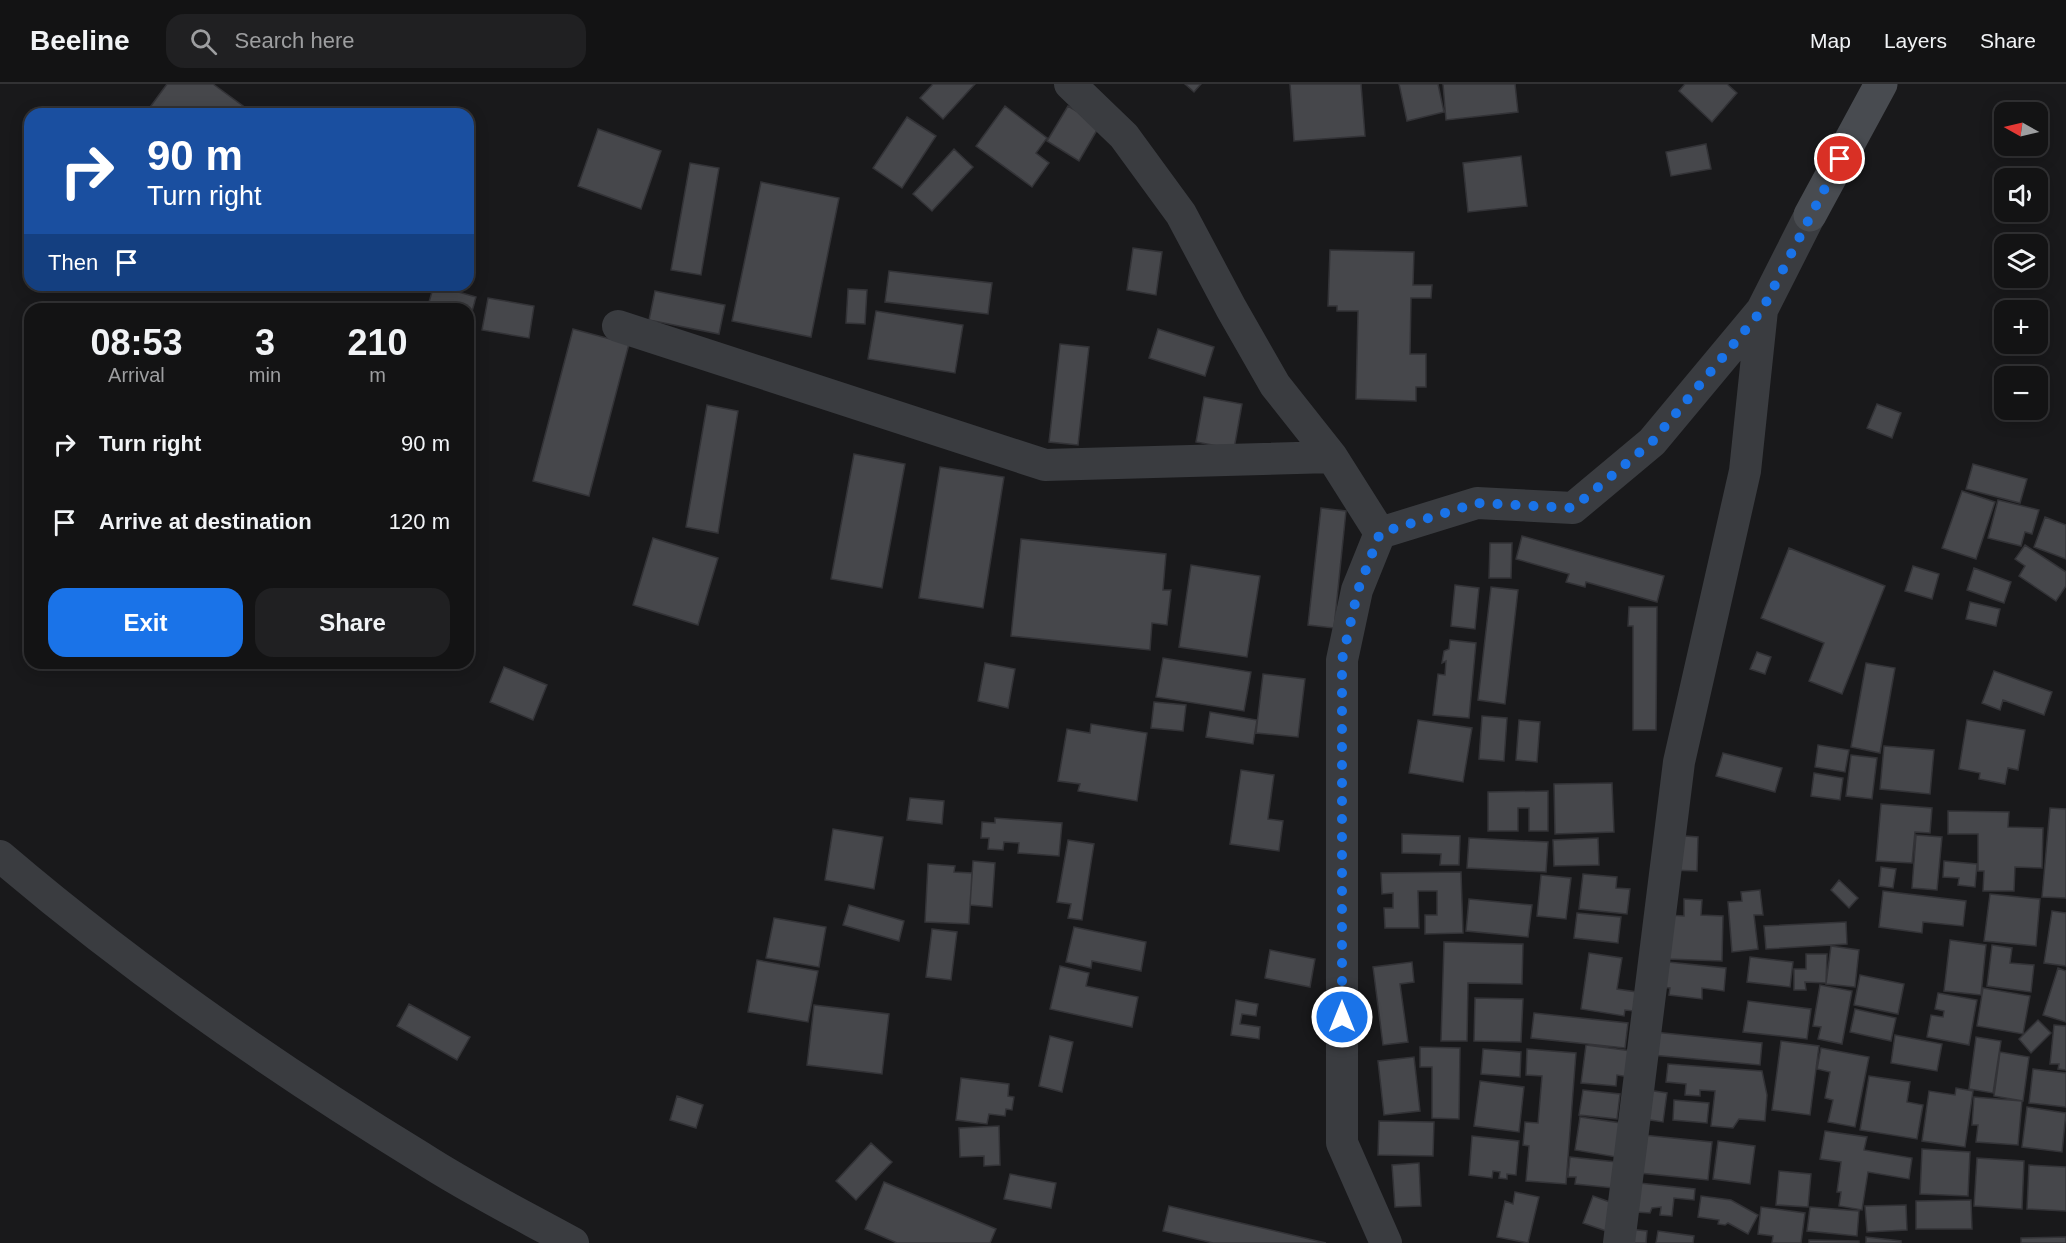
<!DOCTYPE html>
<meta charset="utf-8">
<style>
:root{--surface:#131314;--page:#202022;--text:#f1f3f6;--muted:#9d9ea0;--line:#323234;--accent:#1a73e8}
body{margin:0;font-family:Helvetica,sans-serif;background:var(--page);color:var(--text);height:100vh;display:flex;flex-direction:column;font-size:22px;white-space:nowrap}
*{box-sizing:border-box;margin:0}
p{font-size:20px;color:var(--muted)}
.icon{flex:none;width:33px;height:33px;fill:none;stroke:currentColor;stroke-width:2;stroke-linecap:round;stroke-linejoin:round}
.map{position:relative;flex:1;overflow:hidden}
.panel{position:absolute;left:24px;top:219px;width:450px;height:366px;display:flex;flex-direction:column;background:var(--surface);border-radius:18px;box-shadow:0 3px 15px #0003,0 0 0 2px var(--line)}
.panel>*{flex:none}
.hud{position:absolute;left:24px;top:24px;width:450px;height:183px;border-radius:18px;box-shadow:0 3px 15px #0003,0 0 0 2px var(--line);background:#1a4fa0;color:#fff;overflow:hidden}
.needle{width:39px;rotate:278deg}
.controls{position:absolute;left:1994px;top:18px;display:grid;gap:12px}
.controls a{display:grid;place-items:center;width:54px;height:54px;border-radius:12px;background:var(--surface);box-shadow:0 3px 15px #0003,0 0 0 2px var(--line);font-size:30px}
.pin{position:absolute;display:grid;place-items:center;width:51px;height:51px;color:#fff;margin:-26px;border:3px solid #fff;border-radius:50%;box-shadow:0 2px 6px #0007}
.me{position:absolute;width:66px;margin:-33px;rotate:0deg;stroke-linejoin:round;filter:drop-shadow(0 0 4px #0008)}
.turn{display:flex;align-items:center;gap:21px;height:126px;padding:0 24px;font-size:27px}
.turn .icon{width:78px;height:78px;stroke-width:2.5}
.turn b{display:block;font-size:42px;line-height:51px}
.then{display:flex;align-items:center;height:57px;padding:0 24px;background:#0003;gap:12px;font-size:22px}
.eta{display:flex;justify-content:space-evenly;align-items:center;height:102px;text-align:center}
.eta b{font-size:36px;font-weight:600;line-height:42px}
.primary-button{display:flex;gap:12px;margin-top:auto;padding:12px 24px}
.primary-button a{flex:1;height:69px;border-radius:18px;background:var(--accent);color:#fff;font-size:24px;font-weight:600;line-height:69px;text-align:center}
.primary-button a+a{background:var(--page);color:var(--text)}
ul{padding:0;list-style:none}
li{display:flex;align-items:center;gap:18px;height:78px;padding:0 24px}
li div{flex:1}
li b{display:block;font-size:22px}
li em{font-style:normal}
header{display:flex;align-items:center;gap:36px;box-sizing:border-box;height:84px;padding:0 30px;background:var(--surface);border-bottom:2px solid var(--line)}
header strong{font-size:28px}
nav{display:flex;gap:33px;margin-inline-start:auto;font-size:21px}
.search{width:420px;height:54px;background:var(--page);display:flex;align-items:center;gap:15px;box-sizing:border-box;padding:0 21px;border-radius:18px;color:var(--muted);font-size:22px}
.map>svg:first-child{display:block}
</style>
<header>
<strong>Beeline</strong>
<div class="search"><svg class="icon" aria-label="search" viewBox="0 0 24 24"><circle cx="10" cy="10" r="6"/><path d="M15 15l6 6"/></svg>Search here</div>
<nav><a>Map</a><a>Layers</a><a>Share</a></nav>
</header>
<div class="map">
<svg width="2066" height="1159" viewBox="0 0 2066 1159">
<rect width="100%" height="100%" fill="#19191b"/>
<path fill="#46474b" stroke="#333337" stroke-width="1.5" d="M167 0H213L243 22 237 30H145Z
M933 0H975L943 35 920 14Z
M1185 0H1201L1194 8Z
M1290 0H1361L1365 52 1294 57Z
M1399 0H1438L1444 28 1407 37Z
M1443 0H1515L1518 28 1446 36Z
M1685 0H1727L1737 9 1712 38 1679 7Z
M1005 22 1047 54 1036 69 1049 79 1032 103 976 62Z
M1068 22 1100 41 1079 77 1047 57Z
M907 33 936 52 902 104 873 84Z
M598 45 661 67 641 125 578 102Z
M1706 60 1711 85 1671 92 1666 68Z
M954 65 973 83 932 127 913 110Z
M1521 72 1527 122 1468 128 1463 79Z
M690 79 719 84 701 191 671 186Z
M761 98 839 114 811 253 732 237Z
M1133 164 1162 168 1156 211 1127 206Z
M1330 166 1414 168 1413 201H1432L1431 214H1411L1410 270H1426V303H1416V317L1356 315 1358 227H1337V222H1328Z
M889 187 992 199 988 230 885 218Z
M434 201 476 213 468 242V225H427Z
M848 205 867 206 865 240 846 239Z
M655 207 725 221 719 250 649 236Z
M488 214 534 222 529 254 482 246Z
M876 227 963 241 955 289 868 275Z
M573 245 629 260 589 412 533 397Z
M1158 245 1214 263 1205 292 1149 274Z
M1060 260 1089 263 1078 361 1049 358Z
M1204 313 1242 320 1234 365 1196 358Z
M1877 320 1901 329 1892 354 1867 344Z
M707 321 738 327 718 449 686 443Z
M854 370 905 380 882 504 831 495Z
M1973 380 2027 395 2020 419 1966 405Z
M940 383 1004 393 983 524 919 514Z
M1962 407 1995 418 1976 475 1942 464Z
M1998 416 2039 426 2032 450 2025 448 2021 462 1988 454Z
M1321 424 1346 427 1334 544 1308 541Z
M2045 433 2066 441V475L2034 463Z
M1522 452 1664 492 1657 518 1586 498 1585 503 1566 498 1569 490 1516 475Z
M653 454 718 474 698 541 633 521Z
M1021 455 1166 470 1163 506H1171L1167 541 1152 539 1150 566 1011 552Z
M1490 459H1512L1511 494H1489Z
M2025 461 2066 488V502L2056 517 2019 492 2025 482 2015 475Z
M1789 464 1885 502 1842 610 1809 597 1824 559 1761 534Z
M1191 481 1260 492 1247 573 1179 563Z
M1913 482 1939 490 1932 515 1905 507Z
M1974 484 2011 498 2004 519 1967 506Z
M1455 501 1479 504 1475 545 1451 542Z
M1491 503 1518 506 1505 620 1478 616Z
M1970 518 2000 525 1996 542 1966 535Z
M1629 523H1657L1656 646H1633V542H1628Z
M1450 556 1476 559 1469 634 1433 631 1438 590 1445 591 1446 577 1442 579 1444 567 1449 565Z
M1757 568 1771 573 1765 590 1750 585Z
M1163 574 1251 588 1244 627 1156 613Z
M985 579 1015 585 1008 624 978 617Z
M1866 579 1895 584 1880 669 1851 663Z
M504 583 547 601 533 636 490 618Z
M1994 587 2052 608 2044 631 2003 616 2000 626 1982 619Z
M1263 590 1305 595 1298 653 1256 649Z
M1154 618 1186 621 1183 647 1151 644Z
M1210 628 1257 636 1253 660 1206 653Z
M1482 632 1507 634 1504 677 1479 675Z
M1418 636 1472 644 1463 698 1409 689Z
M1519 636 1540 638 1537 678 1516 676Z
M1967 636 2025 646 2018 686 2008 684 2005 700 1979 695 1980 689 1959 685Z
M1091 640 1147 649 1137 717 1078 707 1080 700 1058 697 1067 645 1090 649Z
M1818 661 1849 666 1845 688 1815 683Z
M1884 662 1934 666 1930 710 1880 705Z
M1723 669 1782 684 1775 708 1716 692Z
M1851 671 1877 674 1872 715 1846 712Z
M1241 686 1274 691 1268 735 1283 737 1279 767 1230 760Z
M1814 689 1843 694 1840 716 1811 712Z
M1612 699 1614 748 1555 750 1554 700Z
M1548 707V747H1529V724H1518V747H1488V708Z
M910 714 944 717 942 740 907 736Z
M1881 720 1932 724 1930 749 1915 748 1912 779 1876 777Z
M2050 724 2066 725V814L2042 813Z
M1948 727 2009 728 2008 743 2043 744 2042 784 2015 783 2014 807H1983L1984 787H1978V750H1948Z
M995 734 1062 739 1059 772 1018 769 1019 759 1004 758 1003 766 988 765 989 754H981L982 738 995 739Z
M833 745 883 753 874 805 825 796Z
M1402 750 1460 752 1459 781H1440L1441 770 1402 769Z
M1673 751 1698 753 1697 787 1671 786Z
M1916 751 1942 753 1937 806 1912 804Z
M1469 754 1548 758 1546 788 1467 784Z
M1598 754 1599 781 1554 782 1553 756Z
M1068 756 1094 760 1082 836 1068 834 1071 820 1057 818Z
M973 777 995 779 992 823 970 821Z
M1944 777 1977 780 1975 803 1958 801 1959 794 1943 793Z
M928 780 955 782 954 788 972 789 969 840 925 838Z
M1881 783 1896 785 1893 804 1879 802Z
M1461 788 1463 849 1425 850V831H1437V807H1418L1419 844H1385L1384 824H1393V809L1382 810 1381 789Z
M1583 790 1617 793 1616 804 1630 805 1627 830 1579 825Z
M1541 791 1571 794 1566 835 1537 832Z
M1839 796 1858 814 1849 824 1831 806Z
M1760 806 1763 831H1754L1758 865 1732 868 1728 818 1742 817 1741 808Z
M1883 807 1966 817 1963 842 1923 838 1922 849 1879 843Z
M1990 810 2040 815 2036 862 1984 857Z
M1469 815 1532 821 1528 853 1466 847Z
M1684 815 1702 816 1701 831 1723 832 1722 877 1667 875 1669 831 1684 832Z
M849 821 904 837 899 857 843 841Z
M2052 827 2066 829V882L2044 879Z
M1577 829 1621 833 1618 859 1574 854Z
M774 834 826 843 819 883 766 874Z
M1846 838 1847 860 1766 865 1764 842Z
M1074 843 1146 858 1141 887 1092 877 1091 884 1066 878Z
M932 845 957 848 951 896 926 893Z
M1950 856 1986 861 1981 911 1944 907Z
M1444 858 1523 860 1522 900 1468 899 1467 957H1441Z
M1992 861 2012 864 2010 879 2034 881 2031 908 1987 902Z
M1831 862 1859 866 1855 903 1826 900Z
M1270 866 1315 875 1310 903 1265 894Z
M1589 869 1622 874 1617 905 1637 908 1634 927 1625 926 1624 932 1581 925Z
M1806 870H1827L1826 899 1805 898 1806 906H1794V885H1806Z
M1750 873 1793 878 1790 903 1747 898Z
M757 876 818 887 808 938 748 928Z
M1412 878 1414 898 1400 900 1408 958 1383 961 1373 883Z
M1668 878 1726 884 1724 907 1702 904V915L1669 911 1670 904 1661 903Z
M1060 882 1089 889 1086 902 1138 913 1132 943 1050 925Z
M2058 884 2066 887V938L2043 931Z
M1860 891 1904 900 1898 930 1854 921Z
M1820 901 1852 907 1842 960 1818 955 1821 943 1813 942Z
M1983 904 2030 912 2023 950 1977 942Z
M1938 909 1977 916 1969 961 1927 953 1931 931 1943 933 1944 927 1935 925Z
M1475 914 1523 915 1521 958 1474 957Z
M1236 916 1258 920 1256 932 1242 930 1240 940 1260 943 1259 955 1231 951Z
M1748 917 1811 925 1807 955 1743 948Z
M409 920 470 953 457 976 397 942Z
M814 921 889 930 882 990 807 981Z
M1855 925 1896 934 1891 957 1850 948Z
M1534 929 1628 939 1625 964 1531 954Z
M2038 936 2051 949 2031 969 2019 955Z
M2054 941 2066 942V986L2058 985 2059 980H2050Z
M1654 948 1762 959 1760 981 1652 971Z
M1895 951 1942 960 1937 987 1891 979Z
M1050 952 1073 958 1062 1008 1039 1002Z
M1976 953 2001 957 1993 1009 1969 1005Z
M1781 957 1819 962 1810 1031 1772 1026Z
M1586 961 1632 967 1629 993 1617 991 1616 1002 1581 999Z
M1420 963 1460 964 1459 1035 1432 1034V983H1420Z
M1821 964 1869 973 1855 1043 1828 1038 1833 1016 1825 1014 1830 988 1817 985Z
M1483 965 1521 968 1520 993 1481 990Z
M1527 965 1576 969 1566 1100 1526 1097 1529 1062 1523 1061 1525 1038 1538 1039 1542 992 1526 991Z
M2000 968 2029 973 2023 1017 1994 1012Z
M1414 973 1420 1027 1384 1031 1378 977Z
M1668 980 1762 987 1767 1011 1765 1037 1739 1035 1733 1044 1711 1042 1715 1007 1700 1006V1012L1685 1011 1686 1000 1666 998Z
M2033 985 2066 989V1023L2029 1019Z
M1869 992 1910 998 1907 1018 1923 1021 1917 1055 1860 1046Z
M961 994 1009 1000 1008 1012 1014 1013 1012 1026 1006 1025 1005 1032 989 1030 987 1040 956 1036Z
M1480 997 1524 1003 1519 1048 1474 1042Z
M1956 1004 1973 1007 1965 1063 1922 1057 1929 1007 1955 1011Z
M1583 1006 1620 1010 1617 1035 1579 1031Z
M1648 1006 1667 1009 1663 1038 1644 1035Z
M677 1012 703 1021 696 1044 670 1036Z
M1974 1013 2022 1017 2018 1061 1976 1058 1978 1041H1972Z
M1674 1016 1709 1019 1707 1039 1673 1036Z
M2027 1023 2066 1029 2062 1068 2022 1063Z
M1580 1033 1621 1039 1616 1073 1575 1066Z
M1379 1037 1434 1038 1433 1072 1378 1071Z
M999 1042 1000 1081 984 1082V1072L960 1073 959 1044Z
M1825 1047 1867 1053 1864 1066 1912 1074 1909 1095 1868 1088 1862 1126 1839 1122 1841 1108H1837L1841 1078 1820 1075Z
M1643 1051 1712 1058 1708 1096 1639 1089Z
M1472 1052 1519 1057 1516 1091 1507 1090V1095L1499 1094 1500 1088 1493 1087 1492 1094 1469 1091Z
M1718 1057 1755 1062 1750 1100 1713 1095Z
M871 1059 892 1078 856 1116 836 1097Z
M1922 1065 1970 1068 1968 1112 1920 1110Z
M1570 1073 1617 1078 1614 1104 1575 1100 1576 1093H1568Z
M1977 1074 2024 1077 2022 1125 1974 1122Z
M1419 1079 1421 1122 1395 1123 1392 1081Z
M2029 1081 2066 1083V1127L2027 1125Z
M1779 1087 1811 1090 1808 1123 1776 1121Z
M1010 1090 1056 1099 1051 1124 1004 1115Z
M884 1098 996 1145 990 1159H897L865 1145Z
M1639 1099 1695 1105 1694 1116 1674 1114 1672 1132 1660 1131 1661 1123 1652 1124 1650 1129 1636 1128Z
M1515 1108 1539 1113 1528 1159 1497 1153 1505 1117 1513 1120Z
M1593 1112 1621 1122 1612 1149 1583 1139Z
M1701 1112 1731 1116 1758 1131 1748 1150 1728 1139 1725 1141 1718 1140 1719 1136 1698 1133Z
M1971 1116 1972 1145H1916V1117Z
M1906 1121 1907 1146 1867 1148 1865 1122Z
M1169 1122 1211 1132 1326 1159H1213L1163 1147Z
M1761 1123 1805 1129 1801 1159H1772L1773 1152 1758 1150Z
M1810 1123 1859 1127 1857 1152 1807 1147Z
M1629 1145 1647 1147 1646 1159H1627Z
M1658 1147 1694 1152 1693 1159H1656Z
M1866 1153 1901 1157V1159H1866Z
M2066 1153V1159H2021V1154Z
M1809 1156 1859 1157V1159H1809Z"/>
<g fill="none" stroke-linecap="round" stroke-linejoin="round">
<path stroke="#3a3c40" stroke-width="32" d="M1070 0 1124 52 1181 130 1231 224 1275 301 1332 373 1380 449
M618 242 1045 381 1332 373
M0 772C131 884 275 984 422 1074 470 1105 522 1131 573 1159
M1386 1159 1342 1059V576L1357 506 1380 449 1477 419 1573 424 1652 358 1762 226 1810 131
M1619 1159 1679 678 1745 387 1762 226"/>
<path stroke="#484b50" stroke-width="33" d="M1810 131 1881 0"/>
</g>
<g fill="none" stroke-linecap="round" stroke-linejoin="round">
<path stroke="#1a73e8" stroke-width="10" stroke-dasharray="0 18" d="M1342 933V576L1358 506 1380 449 1477 419 1573 424 1652 358 1762 226 1840 75"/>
</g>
</svg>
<div class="controls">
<a><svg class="needle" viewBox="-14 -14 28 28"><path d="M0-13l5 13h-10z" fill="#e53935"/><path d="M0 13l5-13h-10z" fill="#9d9ea0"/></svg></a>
<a><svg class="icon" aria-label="sound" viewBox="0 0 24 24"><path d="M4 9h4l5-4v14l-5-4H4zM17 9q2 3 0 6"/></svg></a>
<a><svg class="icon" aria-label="layers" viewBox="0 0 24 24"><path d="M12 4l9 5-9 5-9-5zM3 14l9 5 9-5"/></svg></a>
<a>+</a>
<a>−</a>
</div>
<div class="pin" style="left:1840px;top:75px;background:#d93025"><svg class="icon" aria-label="arrive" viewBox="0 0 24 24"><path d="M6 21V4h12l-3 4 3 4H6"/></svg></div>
<svg class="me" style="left:1342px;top:933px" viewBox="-20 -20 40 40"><circle r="17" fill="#1a73e8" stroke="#fff" stroke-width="3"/><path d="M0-11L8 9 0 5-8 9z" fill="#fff"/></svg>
<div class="hud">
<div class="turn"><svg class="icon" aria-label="right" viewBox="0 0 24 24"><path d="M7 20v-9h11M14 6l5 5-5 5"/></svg><div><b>90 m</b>Turn right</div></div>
<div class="then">Then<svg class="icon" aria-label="arrive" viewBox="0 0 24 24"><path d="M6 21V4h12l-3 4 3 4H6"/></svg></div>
</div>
<section class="panel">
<div class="eta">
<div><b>08:53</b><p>Arrival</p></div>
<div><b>3</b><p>min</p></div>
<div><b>210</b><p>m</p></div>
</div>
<ul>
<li><svg class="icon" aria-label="right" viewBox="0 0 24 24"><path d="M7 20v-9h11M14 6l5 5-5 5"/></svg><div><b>Turn right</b></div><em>90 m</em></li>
<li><svg class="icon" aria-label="arrive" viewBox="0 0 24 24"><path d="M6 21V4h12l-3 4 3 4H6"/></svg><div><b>Arrive at destination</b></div><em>120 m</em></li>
</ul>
<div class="primary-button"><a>Exit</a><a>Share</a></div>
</section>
</div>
